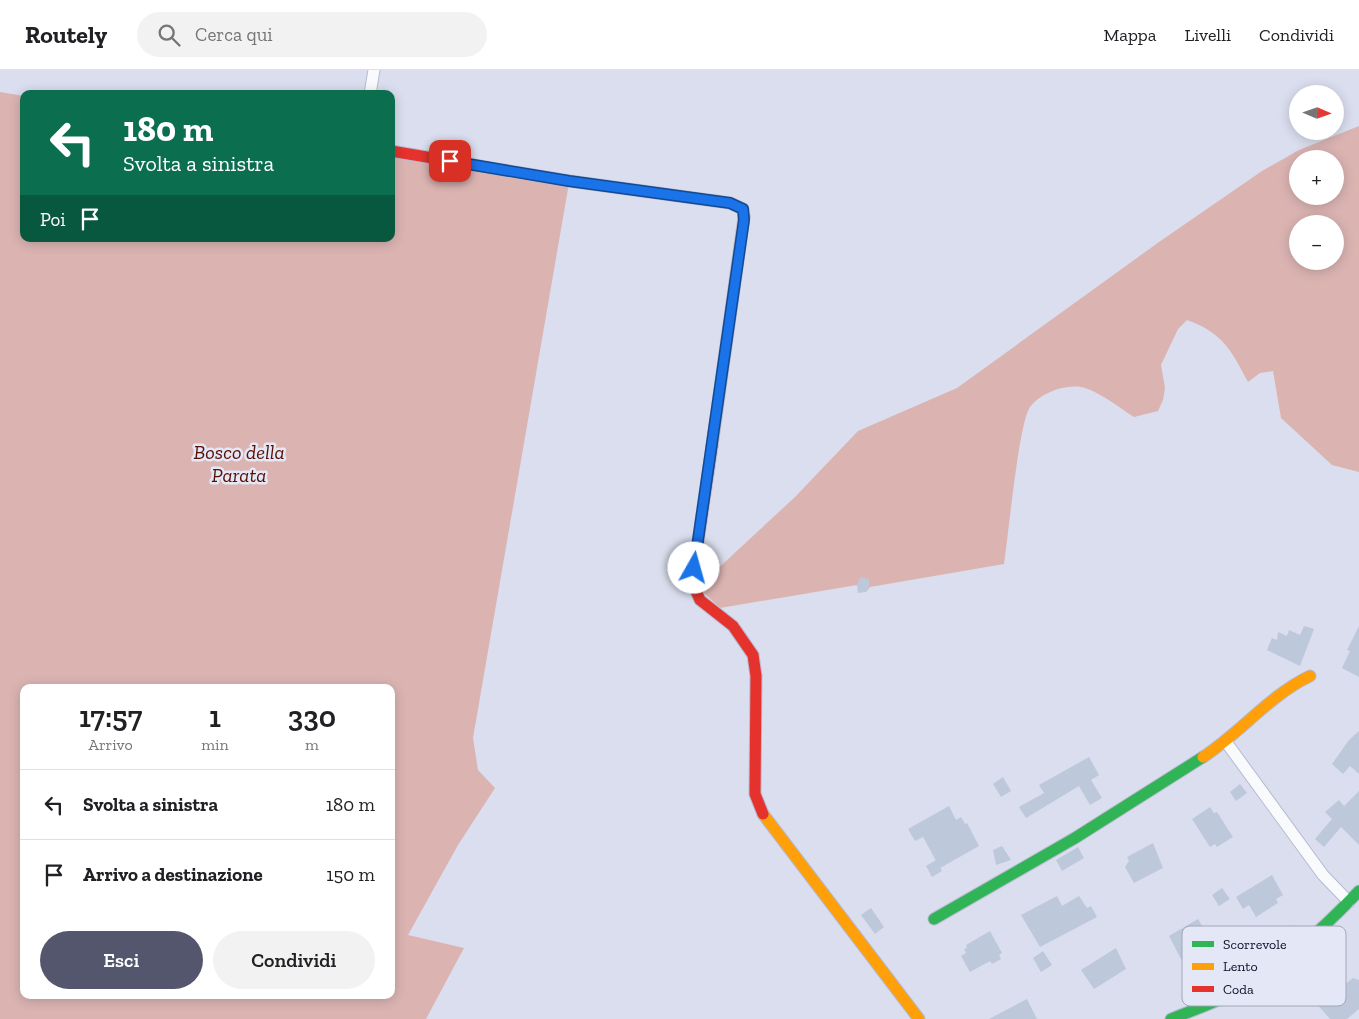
<!DOCTYPE html>
<html lang="it">
<meta charset="utf-8">
<style>
:root{--surface:#fff;--page:#f2f2f2;--text:#202124;--muted:#757577;--line:#e0e0e0;--accent:#53566c}
body{margin:0;font-family:"Zilla Slab",serif;background:var(--page);color:var(--text);height:100vh;display:flex;flex-direction:column;font-size:19px;white-space:nowrap}
*{box-sizing:border-box;margin:0}
p{font-size:16px;color:var(--muted)}
.icon{flex:none;width:28px;height:28px;fill:none;stroke:currentColor;stroke-width:2;stroke-linecap:round;stroke-linejoin:round}
.map{position:relative;flex:1;overflow:hidden}
.drawer{position:absolute;left:20px;top:614px;width:375px;height:315px;display:flex;flex-direction:column;background:var(--surface);border-radius:10px;box-shadow:0 2px 12px #0003}
.drawer>*{flex:none}
.hud{position:absolute;left:20px;top:20px;width:375px;height:152px;border-radius:10px;box-shadow:0 2px 12px #0003;background:#0b6e4f;color:#fff;overflow:hidden}
.needle{width:32px;rotate:92deg}
.controls{position:absolute;left:1289px;top:15px;display:grid;gap:10px}
.controls a{display:grid;place-items:center;width:55px;height:55px;border-radius:50%;background:var(--surface);box-shadow:0 2px 12px #0003;font-size:25px}
.pin{position:absolute;display:grid;place-items:center;width:42px;height:42px;color:#fff;margin:-21px;border-radius:10px;box-shadow:0 2px 8px #0006}
.me{position:absolute;width:55px;margin:-28px;rotate:7deg;stroke-linejoin:round;filter:drop-shadow(0 0 4px #0008)}
.turn{display:flex;align-items:center;gap:18px;height:105px;padding:0 20px;font-size:22px}
.turn .icon{width:65px;height:65px;stroke-width:2.5}
.turn b{display:block;font-size:35px;line-height:42px}
.then{display:flex;align-items:center;height:48px;padding:0 20px;background:#0003;gap:10px;font-size:19px}
.eta{display:flex;justify-content:space-evenly;align-items:center;height:85px;text-align:center}
.eta b{font-size:30px;font-weight:600;line-height:35px}
.primary-button{display:flex;gap:10px;margin-top:auto;padding:10px 20px}
.primary-button a{flex:1;height:58px;border-radius:30px;background:var(--accent);color:#fff;font-size:20px;font-weight:600;line-height:58px;text-align:center}
.primary-button a+a{background:var(--page);color:var(--text)}
ul{padding:0;list-style:none}
li{display:flex;align-items:center;gap:15px;height:70px;padding:0 20px;border-top:1px solid var(--line)}
li div{flex:1}
li b{display:block;font-size:19px}
li em{font-style:normal}
header{display:flex;align-items:center;gap:30px;box-sizing:border-box;height:70px;padding:0 25px;background:var(--surface);border-bottom:1px solid var(--line)}
header strong{font-size:24px}
nav{display:flex;gap:28px;margin-inline-start:auto;font-size:18px}
.search{width:350px;height:45px;background:var(--page);display:flex;align-items:center;gap:12px;box-sizing:border-box;padding:0 18px;border-radius:28px;color:var(--muted);font-size:19px}
.map>svg:first-child{display:block}
</style>
<header>
<strong>Routely</strong>
<div class="search"><svg class="icon" aria-label="search" viewBox="0 0 24 24"><circle cx="10" cy="10" r="6"/><path d="M15 15l6 6"/></svg>Cerca qui</div>
<nav><a>Mappa</a><a>Livelli</a><a>Condividi</a></nav>
</header>
<div class="map">
<svg width="1359" height="949" viewBox="0 0 1359 949">
<rect width="100%" height="100%" fill="#dadeee"/>
<path fill="#dbb4b2" fill-rule="evenodd" d="M0 22 24 26V169H391V84L569 113 473 668 478 700 495 718 458 775 408 865 464 878 426 949H0ZM24 618H391V925H24Z
M1359 56V402L1332 395 1281 348 1273 301 1260 303 1248 312C1231 280 1223 263 1187 250L1178 259 1161 295 1165 318 1163 330 1158 341 1134 347C1118 337 1103 324 1085 318 1067 313 1042 322 1030 337 1019 352 1008 468 1004 494L870 517 866 522H862L857 515 720 538 698 517 795 427 858 361 957 318 1159 172 1262 101 1299 80ZM1298 89H1335V126H1298ZM1298 154H1335V191H1298Z"/>
<path fill="#bec8db" d="M860 507 869 509V517L866 522 858 523 857 515Z
M1304 556 1314 559 1300 596 1267 580 1272 568 1277 570 1278 562 1287 566 1289 560 1300 565Z
M1359 556V607L1342 598 1350 581 1347 580Z
M1359 661V704L1350 696 1343 704 1332 694 1349 670Z
M1089 687 1099 705 1091 710 1102 728 1090 735 1079 716 1026 748 1019 737 1044 723 1039 715Z
M1003 707 1011 721 1001 727 993 714Z
M1240 714 1247 723 1236 731 1230 722Z
M1359 721V775L1341 757 1324 777 1315 769 1332 749 1325 742 1339 730 1344 736Z
M949 736 956 750 961 747 965 754 967 753 979 776 940 798 923 767 915 771 908 759Z
M1210 737 1214 743 1217 742 1233 767 1217 777 1215 774 1210 777 1192 749Z
M1153 773 1163 798 1134 813 1125 797 1129 791 1127 787Z
M1002 776 1011 790 996 795 993 780Z
M1078 777 1084 788 1062 801 1056 790Z
M936 790 942 801 932 807 926 796Z
M1272 805 1283 825 1276 829 1278 833 1256 847 1249 835 1243 839 1236 827Z
M1222 818 1230 829 1219 836 1212 825Z
M1057 826 1062 836 1079 826 1087 838 1091 836 1097 847 1040 877 1021 845Z
M871 838 884 857 875 864 861 845Z
M1198 849 1208 866 1202 869 1205 875 1181 889 1169 866Z
M1290 855 1298 867 1290 873 1281 861Z
M990 861 1002 883 999 885 1001 889 992 894 990 891 970 902 961 886 966 883 964 879 967 878 966 875Z
M1116 878 1126 899 1094 919 1081 900Z
M1043 881 1052 895 1041 902 1033 888Z
M1353 908 1359 910V939L1347 949H1330L1316 933 1342 912 1344 915Z
M1027 929 1037 949H989Z"/>
<g fill="none" stroke-linecap="round" stroke-linejoin="round">
<g stroke="#b5bacf" stroke-width="13">
<path id="street" d="M370 24 374 0
M1226 672 1323 805 1349 832"/>
</g>
<g stroke="#b5bacf" stroke-width="13">
<path id="fast" d="M934 849 1075 768 1203 687
M1171 949C1191 941 1212 934 1231 924 1280 898 1321 861 1359 821"/>
</g>
<g stroke="#b5bacf" stroke-width="13">
<path id="slow" d="M712 376 744 147
M1203 687C1240 663 1270 625 1310 606
M763 744 919 949"/>
</g>
<g stroke="#b5bacf" stroke-width="13">
<path id="jam" d="M391 81 569 111 730 133 743 139 744 147
M712 376 692 512 700 530 733 556 753 585 756 606 755 724 763 744"/>
</g>
<use href="#street" stroke="#f9fafc" stroke-width="11"/>
<use href="#fast" stroke="#30b455" stroke-width="11"/>
<use href="#slow" stroke="#ff9f0a" stroke-width="11"/>
<use href="#jam" stroke="#e5322d" stroke-width="11"/>
</g>
<g fill="none" stroke-linecap="round" stroke-linejoin="round">
<g stroke="#114b97" stroke-width="12">
<path id="route" d="M450 91 569 111 730 133 743 139 744 150 694 498"/>
</g>
<use href="#route" stroke="#1a73e8" stroke-width="9"/>
</g>
<g text-anchor="middle" dominant-baseline="central" stroke-width="5" stroke-linejoin="round" paint-order="stroke">
<g font-size="20" font-style="italic" fill="#590f00" stroke="#e3e7f6">
<text x="239" y="382">Bosco della<tspan x="239" dy="23">Parata</tspan></text>
</g>
</g>
<rect x="1182" y="856" width="164" height="80" rx="8" fill="#e3e7f6" stroke="#a2a6b8" stroke-width="1"/>
<rect x="1192" y="871" width="22" height="6" fill="#30b455"/>
<rect x="1192" y="893" width="22" height="7" fill="#ff9f0a"/>
<rect x="1192" y="916" width="22" height="6" fill="#e5322d"/>
<g font-size="14" fill="#0a0d26">
<text x="1223" y="879">Scorrevole</text>
<text x="1223" y="901">Lento</text>
<text x="1223" y="924">Coda</text>
</g>
</svg>
<div class="controls">
<a><svg class="needle" viewBox="-14 -14 28 28"><path d="M0-13l5 13h-10z" fill="#e53935"/><path d="M0 13l5-13h-10z" fill="#757577"/></svg></a>
<a>+</a>
<a>−</a>
</div>
<div class="pin" style="left:450px;top:91px;background:#d93025"><svg class="icon" aria-label="arrive" viewBox="0 0 24 24"><path d="M6 21V4h12l-3 4 3 4H6"/></svg></div>
<svg class="me" style="left:694px;top:498px" viewBox="-20 -20 40 40"><circle r="19" fill="#fff"/><path d="M0-13L10 11 0 6-10 11z" fill="#1a73e8"/></svg>
<div class="hud">
<div class="turn"><svg class="icon" aria-label="left" viewBox="0 0 24 24"><path d="M17 20v-9H6M10 6l-5 5 5 5"/></svg><div><b>180 m</b>Svolta a sinistra</div></div>
<div class="then">Poi<svg class="icon" aria-label="arrive" viewBox="0 0 24 24"><path d="M6 21V4h12l-3 4 3 4H6"/></svg></div>
</div>
<section class="drawer">
<div class="eta">
<div><b>17:57</b><p>Arrivo</p></div>
<div><b>1</b><p>min</p></div>
<div><b>330</b><p>m</p></div>
</div>
<ul>
<li><svg class="icon" aria-label="left" viewBox="0 0 24 24"><path d="M17 20v-9H6M10 6l-5 5 5 5"/></svg><div><b>Svolta a sinistra</b></div><em>180 m</em></li>
<li><svg class="icon" aria-label="arrive" viewBox="0 0 24 24"><path d="M6 21V4h12l-3 4 3 4H6"/></svg><div><b>Arrivo a destinazione</b></div><em>150 m</em></li>
</ul>
<div class="primary-button"><a>Esci</a><a>Condividi</a></div>
</section>
</div>
